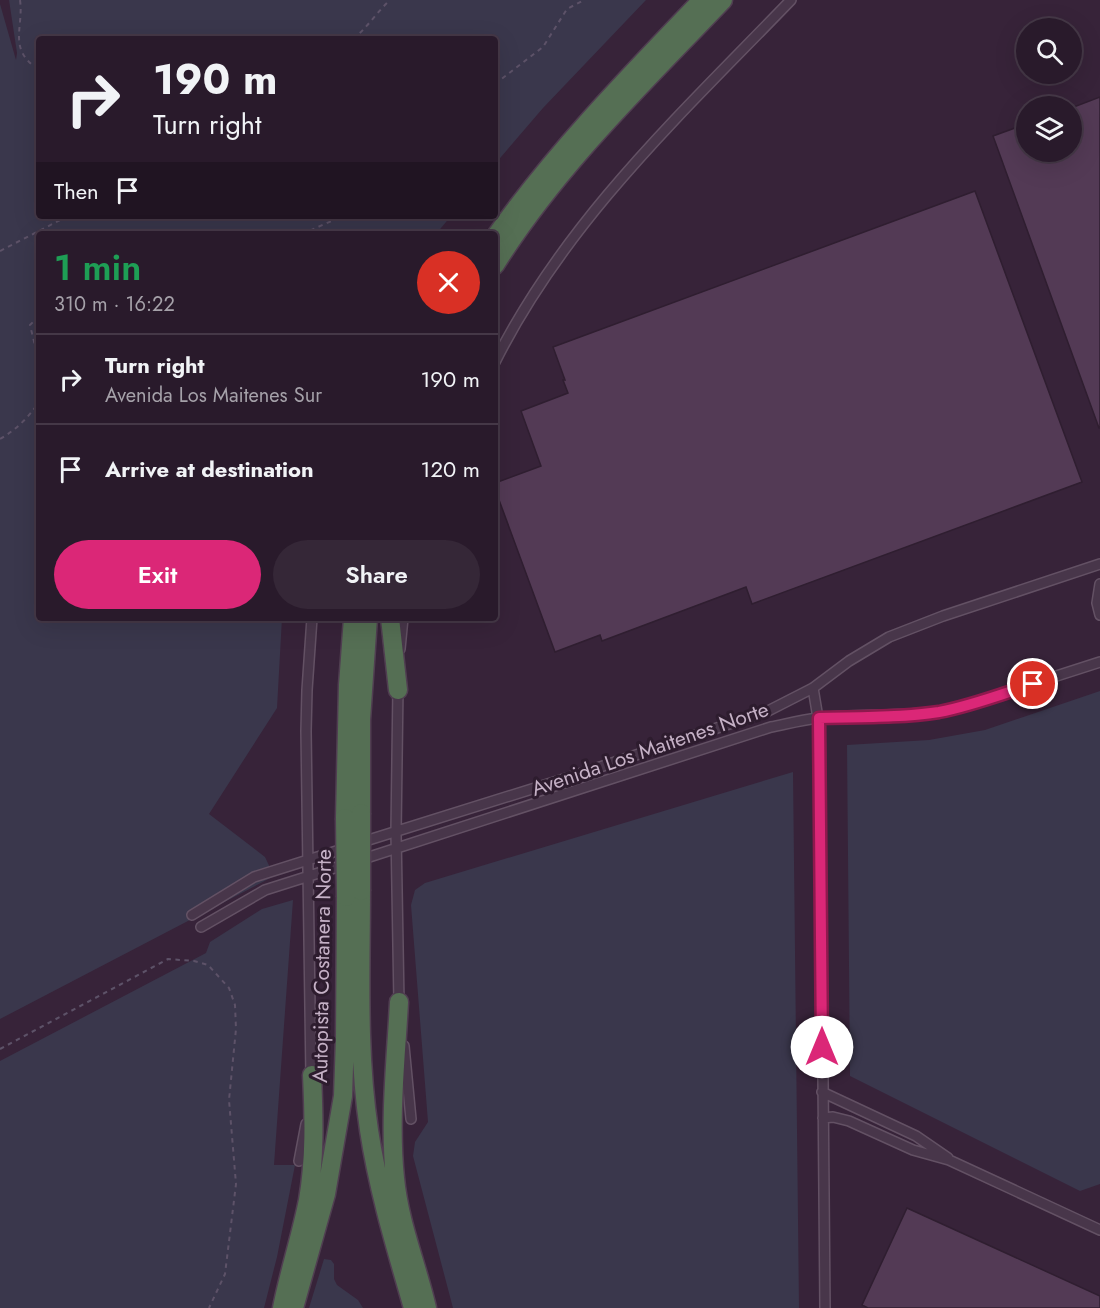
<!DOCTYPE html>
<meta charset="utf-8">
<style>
:root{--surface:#291a2b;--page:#352737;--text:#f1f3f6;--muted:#a5a1a9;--line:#453847;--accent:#db2777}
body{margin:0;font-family:Jost,sans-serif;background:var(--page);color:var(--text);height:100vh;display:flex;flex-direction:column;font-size:22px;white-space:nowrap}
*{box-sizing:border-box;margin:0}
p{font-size:20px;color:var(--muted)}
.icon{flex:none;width:33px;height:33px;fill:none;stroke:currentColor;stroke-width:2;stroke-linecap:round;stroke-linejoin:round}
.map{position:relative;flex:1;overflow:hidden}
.drawer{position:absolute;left:36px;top:231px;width:462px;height:390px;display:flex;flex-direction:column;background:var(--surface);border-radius:6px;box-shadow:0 6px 24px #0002,0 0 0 2px var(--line)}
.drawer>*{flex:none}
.guide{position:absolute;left:36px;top:36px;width:462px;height:183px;border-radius:6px;box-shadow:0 6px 24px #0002,0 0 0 2px var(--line);background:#291a2b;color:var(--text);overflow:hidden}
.controls{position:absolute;left:1016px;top:18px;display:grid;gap:12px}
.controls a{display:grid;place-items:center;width:66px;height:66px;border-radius:50%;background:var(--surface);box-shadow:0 6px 24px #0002,0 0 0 2px var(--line);font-size:30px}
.pin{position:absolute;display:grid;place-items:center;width:51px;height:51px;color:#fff;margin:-26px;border:3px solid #fff;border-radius:50%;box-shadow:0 2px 6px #0007}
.me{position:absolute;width:66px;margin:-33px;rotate:0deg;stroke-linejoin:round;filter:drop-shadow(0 0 4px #0008)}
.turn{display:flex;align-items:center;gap:21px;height:126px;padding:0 18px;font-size:27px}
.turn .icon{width:78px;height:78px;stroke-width:2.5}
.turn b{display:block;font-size:42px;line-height:51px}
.then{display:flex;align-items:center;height:57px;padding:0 18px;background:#0003;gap:12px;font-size:22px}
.round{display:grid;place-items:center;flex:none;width:63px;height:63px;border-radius:32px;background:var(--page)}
.overview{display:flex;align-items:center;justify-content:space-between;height:102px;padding:0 18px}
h1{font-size:36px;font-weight:600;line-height:45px;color:#1e9e55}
.button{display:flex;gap:12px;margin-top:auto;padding:12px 18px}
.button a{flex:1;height:69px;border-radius:36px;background:var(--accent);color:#fff;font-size:24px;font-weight:600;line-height:69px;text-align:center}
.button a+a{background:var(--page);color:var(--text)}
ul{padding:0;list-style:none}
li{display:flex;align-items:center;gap:18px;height:90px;padding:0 18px;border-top:2px solid var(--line)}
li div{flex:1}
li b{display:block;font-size:22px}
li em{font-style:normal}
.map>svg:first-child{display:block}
</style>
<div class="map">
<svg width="1100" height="1308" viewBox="0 0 1100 1308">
<rect width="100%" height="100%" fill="#372339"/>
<path fill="#3a374c" d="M9 0H646L543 108 495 164V39H39V216H451L436 234H39V618H282L277 708 209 814 265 857 274 876 0 1019V4L16 60 17 53Z
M1100 691V1184L1080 1191 850 1076 847 745 929 740 985 730Z
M793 772 799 1308H453L413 1156 415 1142 428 1122 411 905 415 890 425 883Z
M293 900 274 1165H295L277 1257 264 1308H0V1061L206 953 210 942 262 909Z
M324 1259 331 1260 334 1264V1279L337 1285 358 1300 363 1308H309Z"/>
<path fill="#533a55" stroke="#2f1e30" stroke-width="1.5" d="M1100 97V428H1099L993 136 1026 124V152H1071V108Z
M975 191 1082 482 752 604 746 587 602 641 600 635 555 652 495 489V483L541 466 521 411 568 393 563 380H565L553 347Z
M907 1208 1100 1296V1308H868L862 1305Z"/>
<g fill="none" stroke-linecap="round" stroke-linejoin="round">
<g stroke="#635164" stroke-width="12">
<path id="street" d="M495 362C566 220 682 113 791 0
M1100 584 1097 603 1100 615
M400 649 403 618
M398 687 396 832 399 1003
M813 688 820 730 825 1308
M359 843 567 778 768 711 813 688 849 661 889 637 943 616 1100 564
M360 860 771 727C786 724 802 720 817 718 864 713 911 718 957 708L1100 662
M192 915 254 877 346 848
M201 927 265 890 347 864
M404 1046 411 1119
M311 1077 306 731 307 690 312 618
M822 1092 916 1136 948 1158
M823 1118 833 1117 849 1121 913 1150 949 1160 1100 1230
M299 1161 306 1124"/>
</g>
<g stroke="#503e51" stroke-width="21">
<path id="highway" d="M495 237C556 151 629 76 702 0
M495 265C557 166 643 84 723 0
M390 618 398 690
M361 813V720L368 618
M345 818 348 685 353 618
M361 891C361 970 357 1051 369 1130 378 1190 396 1249 413 1308
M399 1002C396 1060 389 1120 395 1178 399 1222 417 1265 427 1308
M282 1308C289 1272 301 1236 308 1200 315 1159 314 1117 312 1075
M294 1308 326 1194 343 1096 345 1038 346 897"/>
</g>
<path stroke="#5d5268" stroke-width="2" stroke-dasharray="4.5 4.5" stroke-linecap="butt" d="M20 0C24 28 7 49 39 70
M353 39C367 28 377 12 390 0
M495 84 543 47 567 9 584 0
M302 234 343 216
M0 251 68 216
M39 316 30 325 39 362
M0 439C17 429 28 418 39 402
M0 1049 168 959 194 961 208 965 229 988 235 1005 236 1029 229 1100 236 1184 225 1274 209 1308"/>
<use href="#street" stroke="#48364a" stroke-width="9"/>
<use href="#highway" stroke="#556f54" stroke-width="18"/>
<g stroke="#503e51" stroke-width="21" stroke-linecap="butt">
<path id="highway-bridge" d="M361 813V891
M345 818 346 897"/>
</g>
<use href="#highway-bridge" stroke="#556f54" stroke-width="18"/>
</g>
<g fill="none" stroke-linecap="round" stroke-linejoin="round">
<g stroke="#8e194d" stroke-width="15">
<path id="route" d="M822 1047 819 718C858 717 900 718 939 712 971 706 1002 694 1033 684"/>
</g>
<use href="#route" stroke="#db2777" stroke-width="10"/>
</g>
<g text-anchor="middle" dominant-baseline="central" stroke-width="6" stroke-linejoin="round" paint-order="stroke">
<g font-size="21" fill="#c5b1c6" stroke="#2d1c2e">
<text transform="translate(650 749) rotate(-19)">Avenida Los Maitenes Norte</text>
<text transform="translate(322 966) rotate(-89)">Autopista Costanera Norte</text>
</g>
</g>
</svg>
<div class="controls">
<a><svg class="icon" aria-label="search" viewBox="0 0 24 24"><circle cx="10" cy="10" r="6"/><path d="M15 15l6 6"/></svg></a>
<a><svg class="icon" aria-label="layers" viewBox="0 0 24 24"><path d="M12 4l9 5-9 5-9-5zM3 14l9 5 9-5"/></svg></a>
</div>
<div class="pin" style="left:1033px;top:684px;background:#d93025"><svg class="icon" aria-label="arrive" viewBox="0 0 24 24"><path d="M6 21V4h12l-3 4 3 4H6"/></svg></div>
<svg class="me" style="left:822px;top:1047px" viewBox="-20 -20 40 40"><circle r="19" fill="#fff"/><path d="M0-13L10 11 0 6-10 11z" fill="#db2777"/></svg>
<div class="guide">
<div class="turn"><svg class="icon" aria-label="right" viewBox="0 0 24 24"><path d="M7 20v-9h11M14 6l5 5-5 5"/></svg><div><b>190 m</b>Turn right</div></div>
<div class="then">Then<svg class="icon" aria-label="arrive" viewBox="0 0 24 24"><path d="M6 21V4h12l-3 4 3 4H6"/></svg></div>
</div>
<section class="drawer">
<div class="overview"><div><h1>1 min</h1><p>310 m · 16:22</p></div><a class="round" style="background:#d93025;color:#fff"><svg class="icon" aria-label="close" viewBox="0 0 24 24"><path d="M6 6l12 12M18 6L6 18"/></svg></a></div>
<ul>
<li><svg class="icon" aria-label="right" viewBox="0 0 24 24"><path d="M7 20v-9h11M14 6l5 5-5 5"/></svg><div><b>Turn right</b><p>Avenida Los Maitenes Sur</p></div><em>190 m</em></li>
<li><svg class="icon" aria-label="arrive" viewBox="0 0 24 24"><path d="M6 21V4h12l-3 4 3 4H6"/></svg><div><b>Arrive at destination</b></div><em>120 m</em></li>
</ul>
<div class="button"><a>Exit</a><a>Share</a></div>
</section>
</div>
